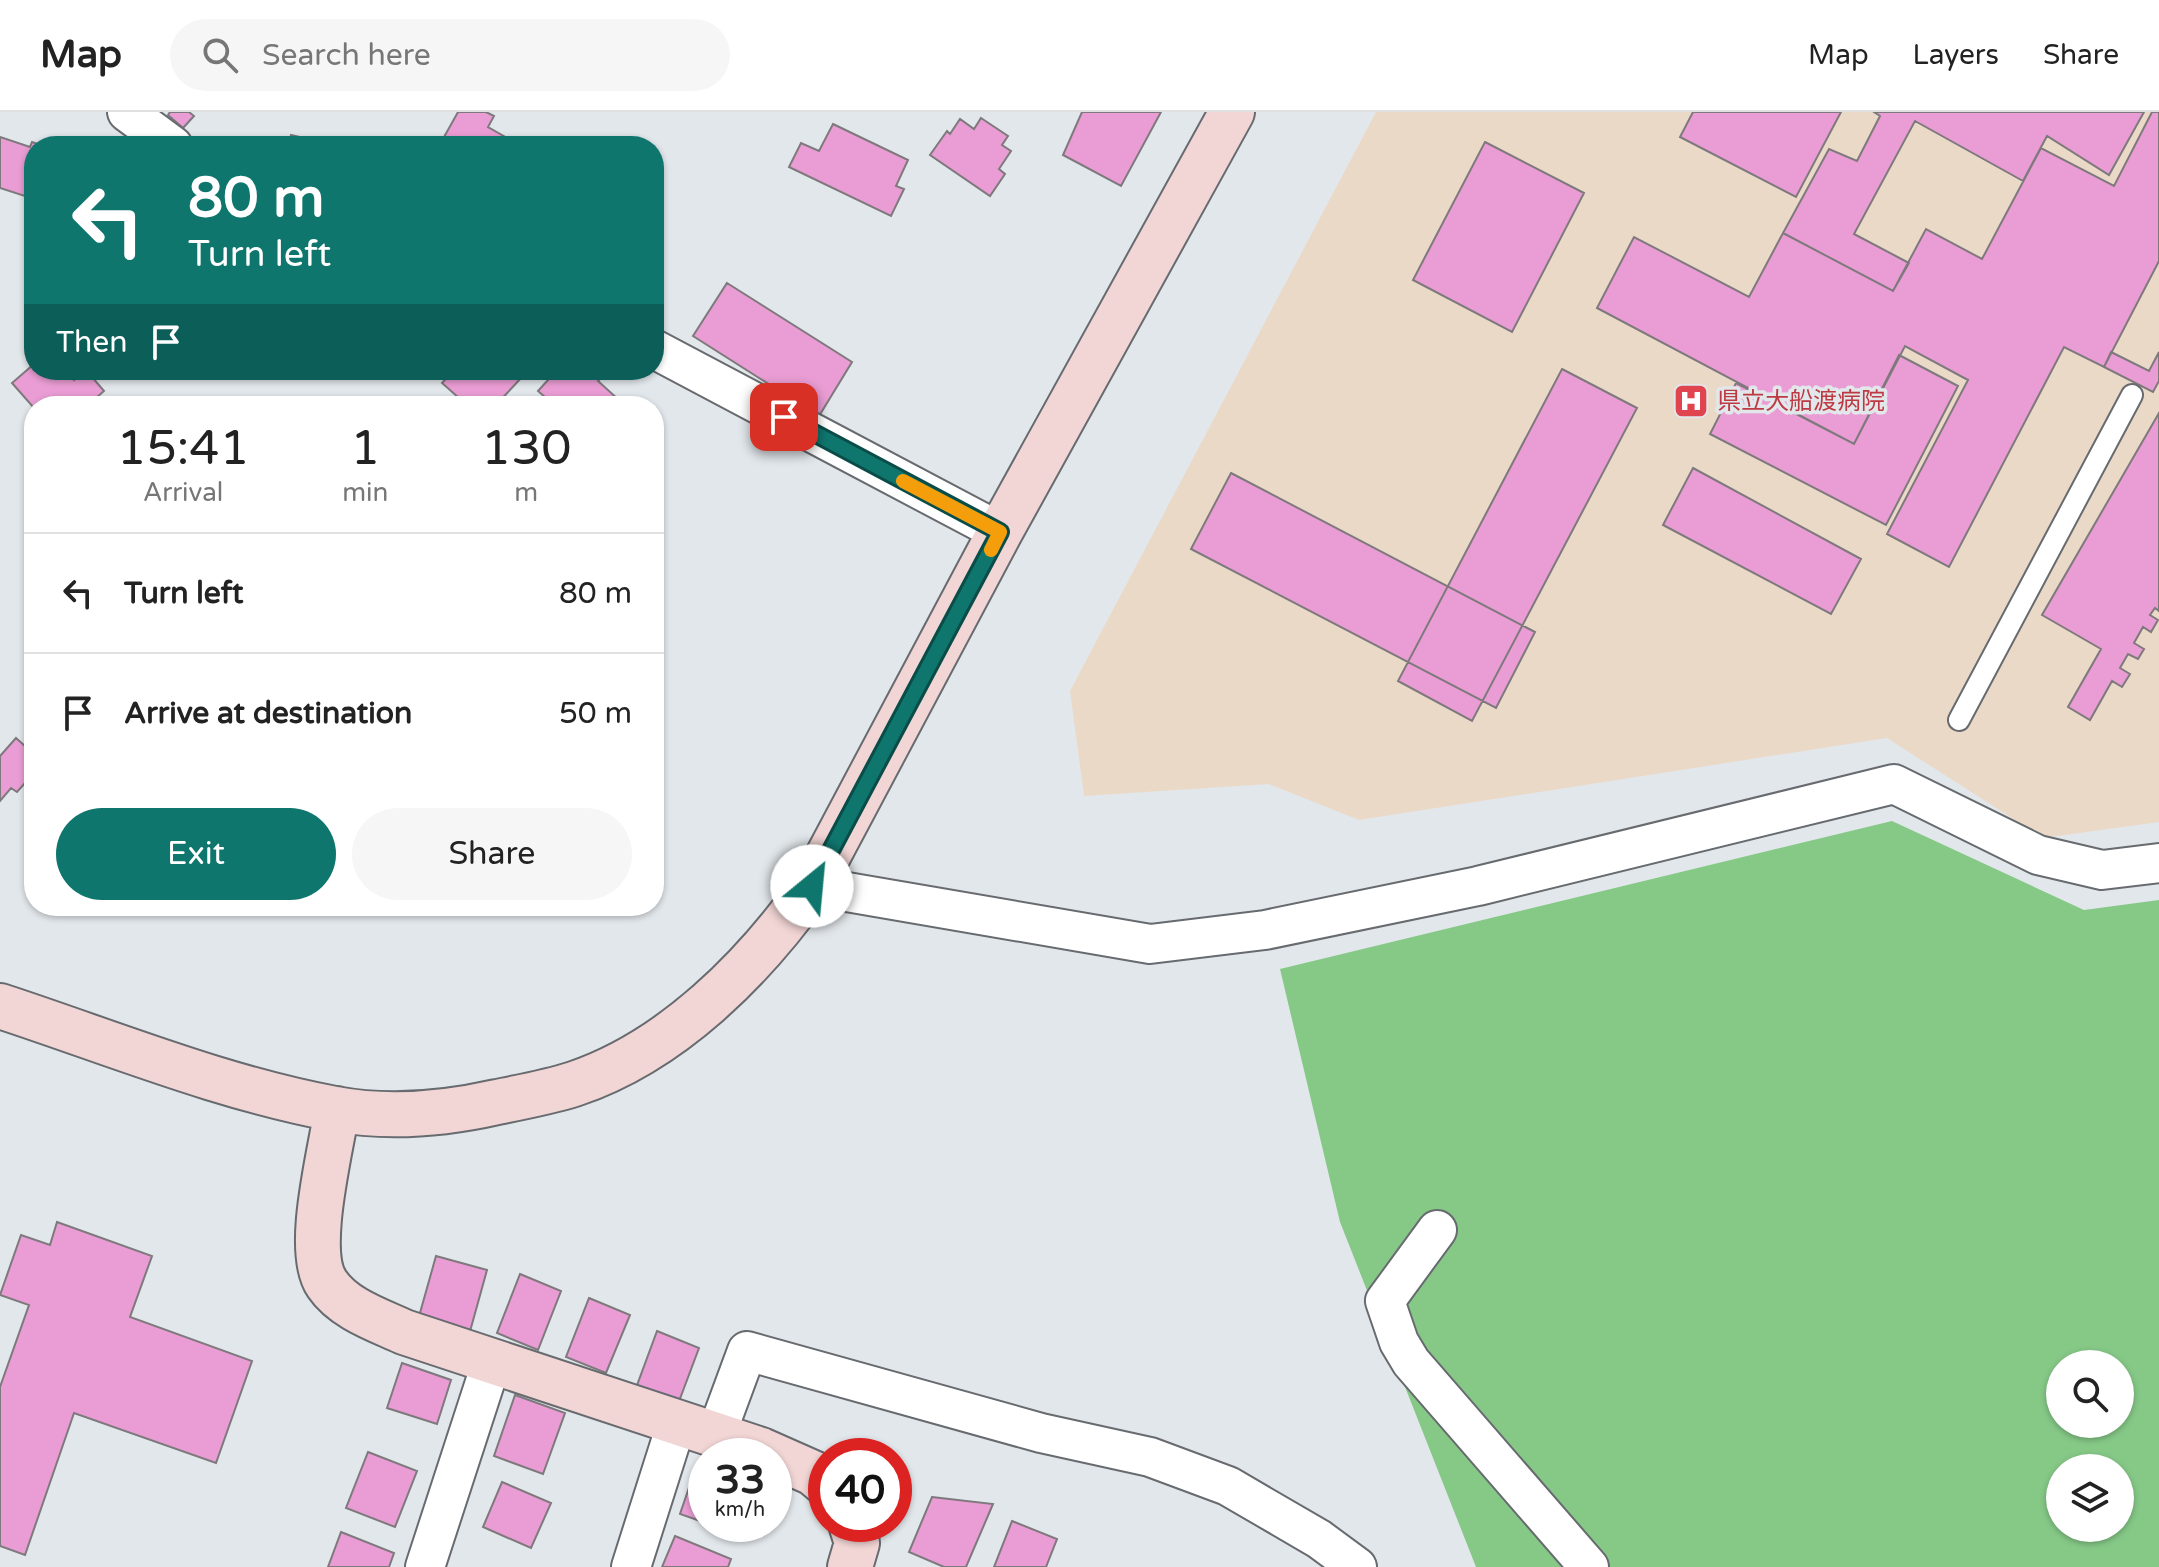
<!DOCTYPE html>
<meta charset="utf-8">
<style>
:root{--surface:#fff;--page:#f6f6f6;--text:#222;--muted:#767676;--line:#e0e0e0;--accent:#0f766e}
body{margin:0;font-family:"Varela Round","Noto Sans JP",sans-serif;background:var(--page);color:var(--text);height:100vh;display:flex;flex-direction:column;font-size:30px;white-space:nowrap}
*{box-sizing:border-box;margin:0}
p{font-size:26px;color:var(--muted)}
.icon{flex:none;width:44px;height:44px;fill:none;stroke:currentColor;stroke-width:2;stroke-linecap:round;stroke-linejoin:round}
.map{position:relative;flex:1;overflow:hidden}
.side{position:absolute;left:24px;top:284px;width:640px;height:520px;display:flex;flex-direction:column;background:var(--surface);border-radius:32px;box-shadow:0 2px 6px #0004}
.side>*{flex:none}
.hud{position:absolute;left:24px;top:24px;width:640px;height:244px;border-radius:32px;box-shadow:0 2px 6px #0004;background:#0f766e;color:#fff;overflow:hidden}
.tools{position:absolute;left:2046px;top:1238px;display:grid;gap:16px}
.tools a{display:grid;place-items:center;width:88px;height:88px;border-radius:50%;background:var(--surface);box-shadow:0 2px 6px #0004;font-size:40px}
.speed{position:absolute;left:688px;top:1326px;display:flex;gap:16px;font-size:40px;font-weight:700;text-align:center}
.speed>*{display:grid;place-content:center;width:104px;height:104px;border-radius:50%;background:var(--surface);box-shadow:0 2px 6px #0004;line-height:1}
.speed small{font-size:20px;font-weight:400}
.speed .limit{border:12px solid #d22;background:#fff;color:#111}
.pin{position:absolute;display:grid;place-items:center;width:68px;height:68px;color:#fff;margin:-34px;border-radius:16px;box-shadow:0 4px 12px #0006}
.me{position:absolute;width:88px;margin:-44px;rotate:28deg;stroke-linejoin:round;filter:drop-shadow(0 0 6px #0008)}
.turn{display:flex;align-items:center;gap:28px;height:168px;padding:0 32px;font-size:36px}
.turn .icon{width:104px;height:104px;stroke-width:2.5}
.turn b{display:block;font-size:56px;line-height:68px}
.then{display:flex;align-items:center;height:76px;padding:0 32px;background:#0003;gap:16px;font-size:30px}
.eta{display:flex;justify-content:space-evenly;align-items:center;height:136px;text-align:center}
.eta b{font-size:48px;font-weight:600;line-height:56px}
.button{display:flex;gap:16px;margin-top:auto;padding:16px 32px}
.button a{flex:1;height:92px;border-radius:48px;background:var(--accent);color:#fff;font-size:32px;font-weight:600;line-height:92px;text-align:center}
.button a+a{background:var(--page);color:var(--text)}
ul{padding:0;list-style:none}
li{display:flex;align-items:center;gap:24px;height:120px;padding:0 32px;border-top:2px solid var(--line)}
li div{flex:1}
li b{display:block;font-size:30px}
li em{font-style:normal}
header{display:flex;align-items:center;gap:48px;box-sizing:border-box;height:112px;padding:0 40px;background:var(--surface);border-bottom:2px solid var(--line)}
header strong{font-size:38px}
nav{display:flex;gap:44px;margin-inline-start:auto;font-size:28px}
.search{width:560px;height:72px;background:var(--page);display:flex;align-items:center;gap:20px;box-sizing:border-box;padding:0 28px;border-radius:44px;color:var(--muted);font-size:30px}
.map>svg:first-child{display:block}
</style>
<header>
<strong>Map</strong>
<div class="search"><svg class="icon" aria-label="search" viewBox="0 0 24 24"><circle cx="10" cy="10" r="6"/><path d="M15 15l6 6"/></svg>Search here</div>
<nav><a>Map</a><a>Layers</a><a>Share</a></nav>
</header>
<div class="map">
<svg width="2159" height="1455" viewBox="0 0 2159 1455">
<rect width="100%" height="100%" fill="#e2e7eb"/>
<path fill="#ebd9c8" d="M1376 0H2159V710L2043 726 1887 626 1359 708 1269 672 1084 684 1070 579Z"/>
<path fill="#86c987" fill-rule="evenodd" d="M1892 709 2084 798 2159 788V1455H1476L1340 1110 1280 857ZM2060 1252H2120V1312H2060ZM2060 1356H2120V1416H2060Z"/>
<path fill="#ea9dd4" stroke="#7e797c" stroke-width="2" d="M170 0H189L194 4 183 16 168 3Z
M458 0H486L494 4 488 15 509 27 505 34H439Z
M1082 0H1161L1121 74 1063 43Z
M1693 0H1841L1796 85 1680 25Z
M1874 0H2144L2109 63 2047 24 2023 69 1915 9 1854 122 1909 151 1893 179 1783 121 1829 37 1857 49 1880 4Z
M2152 0H2159V149L2104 255 2064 235 1949 455 1887 422 1968 268 1905 234 1854 332 1597 196 1634 125 1749 185 1783 121 1893 179 1926 117 1982 147 2041 36 2114 74Z
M981 6 1008 24 1002 33 1011 39 999 57 1005 62 990 84 930 43 947 19 950 22 960 7 974 17Z
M833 12 908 48 896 74 904 77 891 104 789 55 801 31 819 39Z
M291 23 313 28 311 34H288Z
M0 25 30 35 32 30 44 34H34V87L0 76Z
M1485 30 1584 81 1512 220 1413 168Z
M727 171 852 250 819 304 693 224Z
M2111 240 2149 259 2159 240V269L2153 280 2104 255Z
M1899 243 1958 274 1886 413 1710 322 1736 271 1854 332Z
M34 252V258H65L74 268 86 258 104 279 87 294 34 296 12 271Z
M1562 257 1637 296 1472 609 1398 569Z
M454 258H516L523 264 495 294H468L442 271Z
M557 258H598L604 263 598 269 619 288 614 294H555L538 279Z
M2159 301V499L2155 496 2150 503 2158 508 2151 520 2143 515 2134 531 2144 537 2138 547 2128 542 2120 556 2130 562 2122 575 2112 569 2090 608 2068 595 2101 537 2042 503Z
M1693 356 1861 447 1831 502 1663 413Z
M1231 361 1535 520 1496 596 1191 437Z
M16 626 34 642 31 654 34 661 17 680 11 676 0 689V644Z
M57 1110 152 1144 130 1205 252 1249 216 1351 74 1301 25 1443 0 1434V1275L29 1193 0 1183 21 1123 50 1133Z
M436 1144 487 1158 469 1223 418 1208Z
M520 1162 561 1179 538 1238 497 1221Z
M589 1186 630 1203 606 1261 566 1245Z
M657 1219 699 1236 678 1292 636 1276Z
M402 1251 451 1268 437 1312 387 1296Z
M515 1283 565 1301 543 1362 494 1344Z
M368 1340 417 1359 395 1415 346 1396Z
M694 1361 706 1366V1411L680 1402Z
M502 1370 551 1391 531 1436 483 1415Z
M932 1385 993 1392 966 1455H944L909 1440Z
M1012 1409 1057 1427 1046 1455H994Z
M341 1420 394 1441 389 1455H328Z
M675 1424 731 1447 728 1455H662Z"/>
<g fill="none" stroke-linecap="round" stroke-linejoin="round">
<g stroke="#676b6f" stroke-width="24">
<path id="lane" d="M1959 608 2132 283"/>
</g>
<g stroke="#676b6f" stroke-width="42">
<path id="street" d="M127 0 173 34
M654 237 1000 420
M812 774 1150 832 1265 818 1478 774 1894 672 2038 743 2102 758 2159 751
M1437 1118 1385 1189 1399 1230 1411 1250 1589 1455
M716 1323 747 1239 1041 1321 1150 1345 1228 1374 1319 1427 1357 1455
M425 1455 492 1249
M631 1455 677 1310"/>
</g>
<g stroke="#676b6f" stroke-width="48">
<path id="secondary" d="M0 894C110 930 221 976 335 997 389 1007 444 1002 497 990 522 985 549 980 574 972 672 939 754 856 812 774L1000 420 1232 0
M337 997C331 1038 304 1139 327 1172 344 1197 378 1208 404 1220L761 1338 813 1361 826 1372
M850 1455 857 1431 851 1412"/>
</g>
<use href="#lane" stroke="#fff" stroke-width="20"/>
<use href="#street" stroke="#fff" stroke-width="38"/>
<use href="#secondary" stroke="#f2d5d5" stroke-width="44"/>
</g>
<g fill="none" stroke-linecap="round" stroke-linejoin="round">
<g stroke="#0a4d48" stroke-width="20">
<path id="route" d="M784 305 1000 420 812 774"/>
</g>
<use href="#route" stroke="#0f766e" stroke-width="14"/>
<path stroke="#f59e0b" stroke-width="14" d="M903 369 1000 420 991 438"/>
</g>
<defs>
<g id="hospital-square" transform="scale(1.8)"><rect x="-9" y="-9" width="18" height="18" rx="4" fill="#e0444e" stroke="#e2e7eb"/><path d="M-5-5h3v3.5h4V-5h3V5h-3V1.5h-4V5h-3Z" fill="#fff"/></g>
</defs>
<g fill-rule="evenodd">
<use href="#hospital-square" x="1691" y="289"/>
</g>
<g text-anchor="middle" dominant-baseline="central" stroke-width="7" stroke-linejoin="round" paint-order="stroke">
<g font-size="24" fill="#be3a42" stroke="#e2e7eb" text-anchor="start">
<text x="1717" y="289">県立大船渡病院</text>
</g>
</g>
</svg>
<div class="tools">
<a><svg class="icon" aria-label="search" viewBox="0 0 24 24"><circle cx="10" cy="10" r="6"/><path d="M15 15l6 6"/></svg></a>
<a><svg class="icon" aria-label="layers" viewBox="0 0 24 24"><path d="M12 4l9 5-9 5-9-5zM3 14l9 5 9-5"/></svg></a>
</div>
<div class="speed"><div>33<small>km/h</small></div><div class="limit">40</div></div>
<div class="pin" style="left:784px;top:305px;background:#d93025"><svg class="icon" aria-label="arrive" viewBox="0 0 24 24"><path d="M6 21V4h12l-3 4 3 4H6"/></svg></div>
<svg class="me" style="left:812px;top:774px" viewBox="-20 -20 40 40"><circle r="19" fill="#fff"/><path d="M0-13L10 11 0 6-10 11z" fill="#0f766e"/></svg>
<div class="hud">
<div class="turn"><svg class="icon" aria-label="left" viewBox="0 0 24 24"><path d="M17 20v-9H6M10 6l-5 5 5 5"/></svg><div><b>80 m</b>Turn left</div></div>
<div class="then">Then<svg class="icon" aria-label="arrive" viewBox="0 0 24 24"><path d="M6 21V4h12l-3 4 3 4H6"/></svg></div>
</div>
<section class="side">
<div class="eta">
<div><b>15:41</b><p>Arrival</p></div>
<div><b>1</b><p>min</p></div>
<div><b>130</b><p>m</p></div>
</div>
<ul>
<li><svg class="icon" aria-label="left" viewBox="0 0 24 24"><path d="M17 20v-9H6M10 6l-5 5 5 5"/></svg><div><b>Turn left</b></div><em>80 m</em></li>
<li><svg class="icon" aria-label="arrive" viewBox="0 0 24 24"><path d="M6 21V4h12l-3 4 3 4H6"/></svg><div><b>Arrive at destination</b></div><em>50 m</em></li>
</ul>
<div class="button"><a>Exit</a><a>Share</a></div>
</section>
</div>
